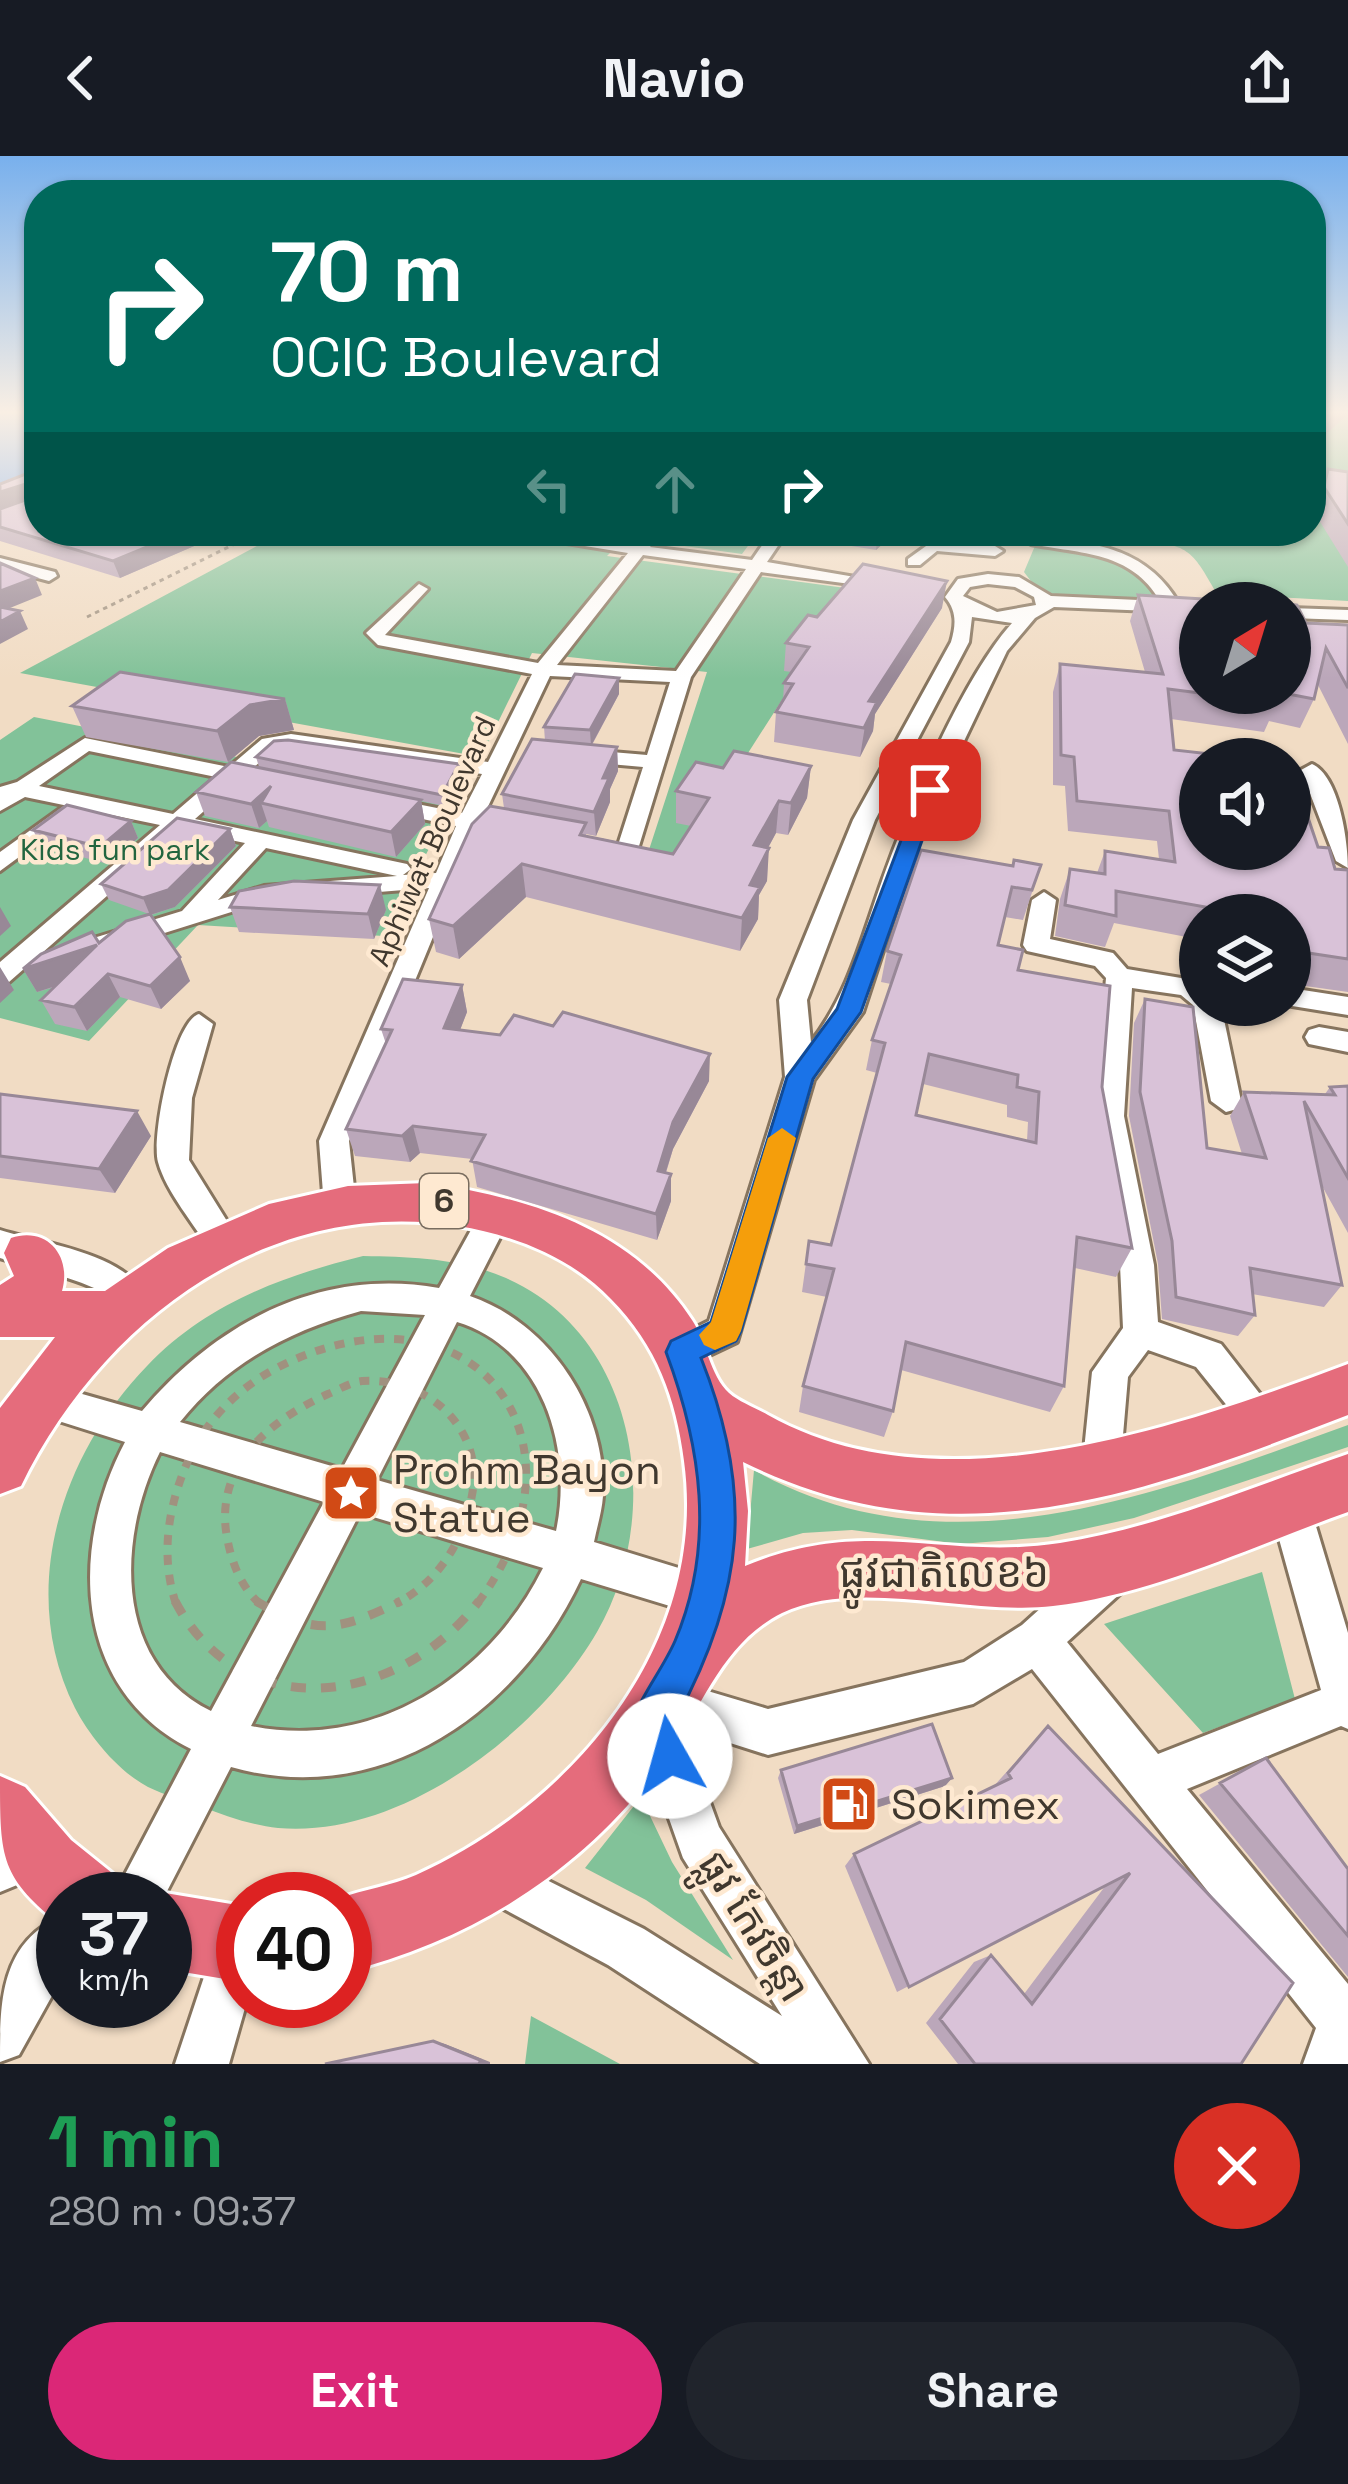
<!DOCTYPE html>
<meta charset="utf-8">
<style>
:root{--surface:#171b24;--page:#20242c;--text:#f1f3f6;--muted:#9ea1a6;--accent:#db2777}
body{margin:0;font-family:"Space Grotesk","Noto Sans Khmer",sans-serif;background:var(--page);color:var(--text);height:100vh;display:flex;flex-direction:column;font-size:45px;white-space:nowrap}
*{box-sizing:border-box;margin:0}
p{font-size:39px;color:var(--muted)}
.icon{flex:none;width:66px;height:66px;fill:none;stroke:currentColor;stroke-width:2;stroke-linecap:round;stroke-linejoin:round}
.map{position:relative;height:1908px;overflow:hidden}
.panel{display:flex;flex-direction:column;background:var(--surface);flex:1}
.panel>*{flex:none}
.top-card{position:absolute;left:24px;top:24px;width:1302px;height:366px;border-radius:48px;box-shadow:0 3px 9px #0004;background:#00695c;color:#fff;overflow:hidden}
.needle{width:78px;rotate:38deg}
.tools{position:absolute;left:1179px;top:426px;display:grid;gap:24px}
.tools a{display:grid;place-items:center;width:132px;height:132px;border-radius:50%;background:var(--surface);box-shadow:0 3px 9px #0004;font-size:60px}
.speed{position:absolute;left:36px;top:1716px;display:flex;gap:24px;font-size:60px;font-weight:700;text-align:center}
.speed>*{display:grid;place-content:center;width:156px;height:156px;border-radius:50%;background:var(--surface);box-shadow:0 3px 9px #0004;line-height:1}
.speed small{font-size:30px;font-weight:400}
.speed .limit{border:18px solid #d22;background:#fff;color:#111}
.pin{position:absolute;display:grid;place-items:center;width:102px;height:102px;color:#fff;margin:-51px;border-radius:24px;box-shadow:0 6px 18px #0006}
.me{position:absolute;width:132px;margin:-66px;rotate:353deg;stroke-linejoin:round;filter:drop-shadow(0 0 9px #0008)}
.turn{display:flex;align-items:center;gap:42px;height:252px;padding:0 48px;font-size:54px}
.turn .icon{width:156px;height:156px;stroke-width:2.5}
.turn b{display:block;font-size:84px;line-height:102px}
.lanes{display:flex;align-items:center;height:114px;padding:0 48px;background:#0003;justify-content:center;gap:60px;direction:ltr}
.lanes .off{opacity:.35}
.round{display:grid;place-items:center;flex:none;width:126px;height:126px;border-radius:63px;background:var(--page)}
.summary{display:flex;align-items:center;justify-content:space-between;height:204px;padding:0 48px}
h1{font-size:72px;font-weight:700;line-height:90px;color:#1e9e55}
.cta{display:flex;gap:24px;margin-top:auto;padding:24px 48px}
.cta a{flex:1;height:138px;border-radius:72px;background:var(--accent);color:#fff;font-size:48px;font-weight:700;line-height:138px;text-align:center}
.cta a+a{background:var(--page);color:var(--text)}
header{display:flex;justify-content:space-between;align-items:center;height:156px;padding:0 48px;background:var(--surface);font-size:54px;font-weight:700}
.map>svg:first-child{display:block}
</style>
<header><svg class="icon" aria-label="back" viewBox="0 0 24 24"><path d="M15 5l-7 7 7 7"/></svg>Navio<svg class="icon" aria-label="share" viewBox="0 0 24 24"><path d="M12 15V3M7 8l5-5 5 5M5 13v7h14v-7"/></svg></header>
<div class="map">
<svg width="1348" height="1908" viewBox="0 0 1348 1908">
<rect width="100%" height="100%" fill="#f1dcc4"/>
<path fill="#82c299" d="M1311 256H1348V445L1217 438C1191 392 1189 389 1135 384L1140 375H1311Z
M285 375H632L607 400 853 433 677 708 646 703 707 516 532 497 481 601 20 517Z
M674 375H759L742 398 663 387Z
M1037 385 1121 401 1172 451 1046 445 1024 416Z
M34 561 454 644 384 780 198 769 89 885 0 862V584Z
M363 1100C411 1101 460 1102 506 1122 639 1180 665 1359 597 1476 539 1576 401 1683 278 1672 251 1669 225 1660 200 1650 183 1644 164 1639 148 1631 118 1615 90 1581 75 1552 17 1436 60 1300 147 1210 206 1148 282 1120 363 1100Z
M1348 1269V1291L1134 1362 1048 1381 960 1388 852 1374 803 1377 747 1393 754 1314C946 1422 1158 1338 1348 1269Z
M1262 1416 1295 1543 1203 1577 1104 1468Z
M641 1641 672 1706 733 1804 646 1744 585 1712Z
M531 1860 620 1908H525Z"/>
<path fill="#71aaf4" d="M0 256H39V322L0 337Z"/>
<g fill="none" stroke-linecap="round" stroke-linejoin="round">
<g stroke="#86745e" stroke-width="6">
<path id="minor" d="M493 375H536L635 388 646 375H662L650 391 752 404 772 375H788L767 406 896 428 888 433 761 416 691 521 635 703 599 699 587 692 599 685 618 689 643 611 576 605 565 599 576 593 647 599 670 526 550 520 483 661 523 674 511 681 477 674 349 985 356 1050 351 1059 340 1063 329 1059 324 1050 319 985 429 732 266 745 69 807H51L47 801 51 795 182 755 245 687 182 674 9 826 0 829V806L160 669 25 641 0 655V631L17 626 85 582 229 611 262 583 291 578 488 606 532 518 378 489 366 477 419 428 428 433 385 479 538 507 628 397ZM643 399 746 413 676 515 557 509ZM291 590 482 618 462 657 387 642 376 649 379 654 456 670 436 717 403 719 411 713 407 708 195 663 238 625 266 628V618L250 615 275 592ZM89 595 216 621 173 658 39 630ZM266 692 397 720 264 730 218 744Z
M1037 380C1095 387 1146 392 1178 446L1201 447 1200 457 1054 451 1035 462 1007 495 924 669 863 856 814 924 737 1186 682 1212 669 1207 664 1196 669 1185 709 1165 785 921 779 844 853 664 951 486C956 469 957 455 945 441L958 423 988 418 1019 421 1051 440 1160 445C1131 395 1081 398 1031 388V382ZM988 428 1015 431 1034 441 1036 449 997 456 963 440 970 431ZM972 461 1012 467C962 523 908 652 882 725 862 781 848 839 811 886L807 844 875 664 969 486Z
M933 385 995 390 1003 395 995 400 937 395 920 409H908V403Z
M0 402 55 416 57 420 49 425 0 412Z
M1290 452 1348 454V464L1290 462Z
M1312 608C1339 620 1348 684 1348 712L1336 705 1301 614Z
M64 650 72 652V662L0 715V696Z
M1044 736 1056 744 1050 783 1113 797 1127 813 1199 825 1200 849H1221L1241 945 1237 953 1226 956 1211 945 1193 849 1181 839 1132 832 1124 960 1154 1109 1158 1166 1221 1188 1281 1265 1275 1277 1262 1283 1249 1277 1196 1211 1148 1194 1128 1221 1120 1314 1115 1327 1101 1333 1087 1327 1082 1314 1092 1216 1123 1172 1120 1109 1094 960 1106 822 1095 810 1027 795 1023 789 1032 744Z
M1290 832 1348 841V859L1286 849H1290Z
M199 858 213 868 192 942 189 1004 240 1086 235 1096 223 1100 211 1096C195 1069 166 1036 158 1006 151 981 174 865 199 858Z
M1319 871 1348 876V896L1309 888 1305 881 1309 874Z
M498 1041 509 1045 514 1054 470 1140C551 1168 607 1254 603 1340 602 1355 597 1371 594 1386L721 1425 727 1440 721 1455 706 1461 581 1423C519 1556 381 1654 231 1611L163 1743H112L191 1593C73 1534 69 1392 125 1286L27 1255 21 1243 27 1231 40 1226 142 1255C217 1166 321 1111 439 1132L487 1045ZM361 1155 425 1159 342 1313 180 1266C227 1207 289 1175 361 1155ZM457 1166C545 1193 573 1295 556 1375L377 1324ZM160 1296 324 1346 211 1555C113 1507 117 1382 160 1296ZM360 1357 543 1412C489 1521 374 1595 251 1570Z
M0 1074C45 1088 126 1097 148 1143L143 1154C118 1162 114 1141 94 1132 65 1119 31 1112 0 1102Z
M1289 1327 1303 1333 1309 1347 1348 1477V1573L1341 1570 1187 1633 1348 1828V1908H1303L1316 1872 1032 1513 973 1548 768 1599 683 1572 719 1671 869 1908H760L608 1809 474 1737 467 1720 474 1703 491 1696 644 1773 782 1860 683 1702 633 1561 648 1528 664 1522 768 1553 964 1506 1022 1469 1093 1405 1108 1399 1123 1405 1129 1420 1123 1435 1067 1486 1158 1598 1321 1534 1269 1347 1275 1333Z
M16 1655 33 1662 40 1679 17 1729 0 1736V1662Z
M63 1759V1820L19 1899 0 1906C0 1845 0 1787 63 1759Z
M239 1763 243 1764V1845H247L229 1908H175L221 1770Z"/>
</g>
<g stroke="#fff" stroke-width="6">
<path id="highway" d="M427 1027C529 1042 632 1072 692 1164 706 1184 710 1220 729 1237 739 1246 756 1252 768 1259 940 1356 1178 1272 1348 1208V1259C1143 1338 953 1410 743 1306L748 1355 745 1410C868 1359 942 1405 1060 1387 1158 1372 1254 1330 1348 1298V1356C1253 1390 1154 1438 1053 1450 971 1460 856 1421 782 1457 723 1487 705 1546 670 1596 591 1709 478 1783 345 1816V1743H338C364 1733 391 1730 416 1719 575 1647 709 1486 684 1305 676 1242 657 1190 611 1143 571 1101 514 1079 458 1070 267 1040 101 1166 21 1330L0 1338V1252L55 1181H0V1129L14 1120 4 1097 11 1082C47 1070 72 1100 62 1135H105L168 1092 269 1048 348 1030Z
M0 1620 25 1631 71 1684 112 1717 123 1743H63V1771C0 1721 0 1703 0 1620Z
M165 1737 243 1750V1826L165 1813V1743H151Z"/>
</g>
<path stroke="#a0917f" stroke-width="3" stroke-dasharray="4.5 4.5" stroke-linecap="butt" d="M87 461 261 375"/>
<path stroke="#a0917f" stroke-width="8" stroke-dasharray="10 10" stroke-linecap="butt" d="M176 1448C160 1400 168 1350 188 1305 208 1259 246 1225 291 1205 477 1122 599 1287 477 1448
M260 1448C239 1429 230 1402 226 1375 217 1307 272 1263 328 1238 338 1234 351 1226 362 1225 428 1221 485 1273 472 1339 464 1385 438 1427 395 1448"/>
<path stroke="#a0917f" stroke-width="9" stroke-dasharray="15 15" stroke-linecap="butt" d="M175 1445C242 1573 400 1549 479 1445
M256 1445C316 1481 339 1475 401 1445"/>
<use href="#minor" fill="#fff" fill-rule="evenodd"/>
<use href="#highway" fill="#e56c7c" fill-rule="evenodd"/>
</g>
<path fill="#bba7ba" fill-rule="evenodd" d="M1311 256H1348L1322 282 1311 266Z
M1328 313 1348 316V411L1314 356 1318 337Z
M0 328 229 375 120 422 0 385Z
M789 375H897L876 394 790 380Z
M1138 439 1200 537H1290L1306 467 1348 469V588L1317 527 1314 543 1300 572 1269 565 1264 576 1171 563 1174 594 1318 691 1335 713 1348 714V836L1291 828 1290 830V759H1200V803L1197 783 1114 767 1105 791 1055 780 1060 743 1070 713 1097 717 1105 695 1159 703 1157 685 1068 675 1065 630 1053 629V536L1060 508 1145 516 1130 465Z
M942 452 875 558 873 575 860 601 774 586 776 556 783 545 784 527 792 516 784 515 786 487 817 461Z
M619 522V538L592 589 617 591 618 615 610 633V646L596 680 586 678V680L673 698 691 670 676 667V635L723 612 811 610 807 642 788 679 776 677 768 692 767 725 759 739 758 763 740 795 526 741 459 803 436 796 429 763 504 652 502 638 545 585 544 571Z
M285 543 294 574 259 580 228 606 86 581 72 550Z
M256 601 461 619 444 650 421 645 425 668 396 701 269 671 267 665 259 672 205 660 196 636 259 611Z
M131 665 138 682 108 708 41 690 33 674Z
M230 673 236 690 175 751 151 759 190 825 161 853 120 841 87 875 55 868 41 844 55 831 37 836 23 813 99 787 149 758 109 744 101 728Z
M1012 709H1041L1023 764 1005 761 998 789 1018 814 1102 931 1132 1092 1116 1121 1075 1112 1064 1230 1050 1256 901 1214 893 1255 884 1281 799 1256 803 1230 827 1141 802 1136 809 1085 831 1089 877 917 866 914 872 884 891 828 881 826 887 795ZM923 928 1007 949V961L1028 966 1027 985 916 959Z
M230 751 386 754 374 783 239 776Z
M462 829 467 856 460 874 709 925 673 993 666 1017 671 1018V1045L657 1084 477 1031 472 1003 420 997 410 1006 355 1000 346 973 386 888 381 873Z
M1145 843 1207 992 1242 998 1230 960 1244 936 1325 938 1330 931 1348 930V1077L1321 1028 1342 1129 1324 1151 1252 1138 1255 1159 1238 1180 1162 1163 1158 1108 1129 960 1134 867Z
M0 938 151 980 115 1037 0 1022Z
M1048 1570 1241 1908H958L926 1867 974 1806 991 1799 1024 1838 1106 1729 897 1836 845 1710 854 1698 993 1631Z
M1266 1602 1348 1713V1821L1199 1639Z
M781 1614 952 1622 945 1630 794 1678 778 1622Z"/>
<path fill="#988897" d="M1335 256H1348V258L1322 282 1331 259Z
M35 325 39 341 0 353V336Z
M186 375H229L120 422 113 405Z
M882 375H897L876 394 878 378Z
M35 422 42 439 0 456V435Z
M947 425 942 452 875 558 873 575 860 601 869 545Z
M20 455 28 473 0 488V466Z
M619 522V538L591 590 590 574Z
M285 543 294 574 259 580 228 606 217 575 250 549Z
M617 591 618 615 610 633V646L596 680 594 656 603 622Z
M459 608 461 619 444 650 442 639Z
M811 610 807 642 788 679 791 647Z
M271 630 261 647 267 665 259 672 251 648Z
M421 644 425 668 396 701 391 676Z
M779 645 776 677 752 721 754 689Z
M131 665 138 682 108 708 100 691Z
M230 673 236 690 175 751 150 759 143 742Z
M769 692 767 725 759 739 758 763 740 795 742 762 750 729Z
M522 708 526 741 459 803 453 770Z
M380 729 386 754 374 783 368 758Z
M0 751 11 770 0 780Z
M97 789 109 813 37 836 23 813Z
M180 801 190 825 161 853 150 830Z
M0 811 14 834 0 847Z
M108 818 120 841 87 875 74 851Z
M462 829 467 856 450 900 444 872Z
M710 898 709 925 673 993 658 1041V1015L673 966Z
M137 955 151 980 115 1037 99 1013Z
M413 970 420 997 410 1006 402 980Z
M671 1018V1045L657 1084 656 1058Z
M952 1622 945 1630 794 1678 797 1670Z
M433 1885 445 1888 490 1906V1908H479Z"/>
<path fill="#d9c2d8" stroke="#988897" stroke-width="3" fill-rule="evenodd" d="M1328 313 1348 316V368L1324 331Z
M28 317 39 320V375H186L113 405 0 371V353L34 341 35 325 0 336V328Z
M0 407 35 422 0 435Z
M863 408 947 425 869 545 877 546 864 572 776 556 793 528 784 527 809 491 786 487 808 459 817 461Z
M1138 439 1269 447H1200V537L1168 533 1174 594 1255 603H1200V693H1290V640L1301 641 1318 691 1329 692 1335 713 1348 714V803L1308 797 1303 807 1290 806V759H1212L1211 752 1116 735V760L1065 749 1070 713 1105 718V695L1175 706 1169 655 1077 645 1074 601 1061 599 1060 508 1163 518Z
M1290 448 1297 449 1306 467 1348 469V532L1326 492 1314 543 1283 537H1290Z
M0 451 20 455 0 466Z
M120 516 285 543 250 549 217 575 72 550Z
M575 518 619 522 590 574 544 571Z
M1200 537H1274L1277 547Z
M532 583 617 591 603 622H609L594 656 502 638Z
M288 584 459 608 442 639 256 601 274 585Z
M734 595 811 610 791 647 779 645 754 689 769 692 750 729 760 731 742 762 522 708 453 770 429 763 472 668 490 650 586 667 580 679 673 698 709 642 676 635 696 606 723 612Z
M231 606 421 644 391 676 261 647 271 630 251 648 196 636Z
M67 649 131 665 100 691 33 674Z
M177 662 230 673 168 734 143 742 101 728Z
M921 694 1013 710 1014 704 1041 709 1032 734 1012 731 998 789 1023 794 1018 814 1110 830 1102 931 1132 1092 1077 1081 1064 1230 906 1186 893 1255 803 1230 834 1113 806 1108 809 1085 831 1089 885 887 872 884 901 799 887 795ZM929 898 1018 919 1017 931 1039 936 1036 987 916 959Z
M294 725 380 729 368 758 230 751 239 735Z
M150 758 180 801 150 830 108 818 74 851 41 844 97 789 23 813 41 798 92 776 99 787 126 765Z
M403 823 462 829 444 872 500 879 514 859 553 870 563 856 710 898 673 966 658 1015 671 1018 656 1058 471 1005 485 979 413 970 402 980 346 973 392 874 381 873Z
M1145 843 1193 851 1207 992 1266 1002 1244 936 1335 939 1330 931 1348 930V1022L1304 945 1342 1129 1250 1112 1255 1159 1176 1141 1172 1085 1140 936Z
M0 938 137 955 99 1013 0 1000Z
M932 1568 952 1622 797 1670 781 1614Z
M1048 1570 1293 1827 1241 1908H975L940 1863 991 1799 1032 1848 1130 1717 909 1831 854 1698 1011 1622 1008 1617Z
M1266 1602 1348 1713V1780L1220 1627Z
M433 1885 480 1904 479 1908H325Z"/>
<linearGradient id="sky" x2="0" y2="1"><stop stop-color="#78b0ed"/><stop offset="0.49" stop-color="#f9efe4"/><stop offset="1" stop-color="#f9efe4" stop-opacity="0"/></linearGradient>
<rect width="1348" height="523" fill="url(#sky)"/>
<path fill="#1a73e8" stroke="#114b97" stroke-width="3" d="M930 628 940 634 861 856 813 923 741 1175 736 1185 701 1202C754 1335 745 1435 677 1561L691 1600 685 1615 670 1621 655 1615 635 1558C646 1533 664 1510 675 1485 716 1388 701 1290 666 1196L671 1185 711 1166 787 921 837 853 920 634Z"/>
<path fill="#f59e0b" d="M782 972 796 982 741 1175 736 1185 715 1194 704 1189 699 1179 711 1166 768 982Z"/>
<defs>
<g id="sight-square" transform="scale(3)"><rect x="-9" y="-9" width="18" height="18" rx="4" fill="#d14a15" stroke="#fee9d1"/><path d="M0-6L1.8-2.2L6-1.7L2.9 1.2L3.7 5.4L0 3.3L-3.7 5.4L-2.9 1.2L-6-1.7L-1.8-2.2Z" fill="#fff"/></g>
<g id="fuel-square" transform="scale(3)"><rect x="-9" y="-9" width="18" height="18" rx="4" fill="#d14a15" stroke="#fee9d1"/><path d="M-5.5-6h7V0h2V4h1.3V-2.5L3-4.5l.8-.8L6-3V5H2.5V1h-1V6h-7ZM-4.2-4.7v3.2H.2V-4.7Z" fill="#fff"/></g>
</defs>
<g fill-rule="evenodd">
<use href="#sight-square" x="351" y="1337"/>
<use href="#fuel-square" x="849" y="1648"/>
</g>
<g text-anchor="middle" dominant-baseline="central" stroke-width="9" stroke-linejoin="round" paint-order="stroke">
<g font-size="30" fill="#40382e" stroke="#fee9d1">
<text transform="translate(432 685) rotate(-66)">Aphiwat Boulevard</text>
</g>
<g font-size="30" fill="#22653f" stroke="#fee9d1">
<text x="115" y="693">Kids fun park</text>
</g>
<rect fill="#fee9d1" stroke="#796d5f" stroke-width="3" x="420" y="1018" width="48" height="54" rx="9"/>
<g font-size="33" font-weight="bold" fill="#40382e">
<text x="444" y="1045">6</text>
</g>
<g font-size="42" fill="#40382e" stroke="#fee9d1" text-anchor="start">
<text x="393" y="1313">Prohm Bayon<tspan x="393" dy="48">Statue</tspan></text>
<text x="891" y="1648">Sokimex</text>
</g>
<g font-size="42" fill="#40382e" stroke="#fee9d1">
<text x="944" y="1416">ផ្លូវជាតិលេខ៦</text>
<text transform="translate(754 1770) rotate(58)">ផ្លូវ កែវចិន្តា</text>
</g>
</g>
</svg>
<div class="tools">
<a><svg class="needle" viewBox="-14 -14 28 28"><path d="M0-13l5 13h-10z" fill="#e53935"/><path d="M0 13l5-13h-10z" fill="#9ea1a6"/></svg></a>
<a><svg class="icon" aria-label="sound" viewBox="0 0 24 24"><path d="M4 9h4l5-4v14l-5-4H4zM17 9q2 3 0 6"/></svg></a>
<a><svg class="icon" aria-label="layers" viewBox="0 0 24 24"><path d="M12 4l9 5-9 5-9-5zM3 14l9 5 9-5"/></svg></a>
</div>
<div class="speed"><div>37<small>km/h</small></div><div class="limit">40</div></div>
<div class="pin" style="left:930px;top:634px;background:#d93025"><svg class="icon" aria-label="arrive" viewBox="0 0 24 24"><path d="M6 21V4h12l-3 4 3 4H6"/></svg></div>
<svg class="me" style="left:670px;top:1600px" viewBox="-20 -20 40 40"><circle r="19" fill="#fff"/><path d="M0-13L10 11 0 6-10 11z" fill="#1a73e8"/></svg>
<div class="top-card">
<div class="turn"><svg class="icon" aria-label="right" viewBox="0 0 24 24"><path d="M7 20v-9h11M14 6l5 5-5 5"/></svg><div><b>70 m</b>OCIC Boulevard</div></div>
<div class="lanes"><svg class="icon off" aria-label="left" viewBox="0 0 24 24"><path d="M17 20v-9H6M10 6l-5 5 5 5"/></svg><svg class="icon off" aria-label="ahead" viewBox="0 0 24 24"><path d="M12 20V5M6 11l6-6 6 6"/></svg><svg class="icon" aria-label="right" viewBox="0 0 24 24"><path d="M7 20v-9h11M14 6l5 5-5 5"/></svg></div>
</div>
</div>
<section class="panel">
<div class="summary"><div><h1>1 min</h1><p>280 m · 09:37</p></div><a class="round" style="background:#d93025;color:#fff"><svg class="icon" aria-label="close" viewBox="0 0 24 24"><path d="M6 6l12 12M18 6L6 18"/></svg></a></div>
<div class="cta"><a>Exit</a><a>Share</a></div>
</section>
